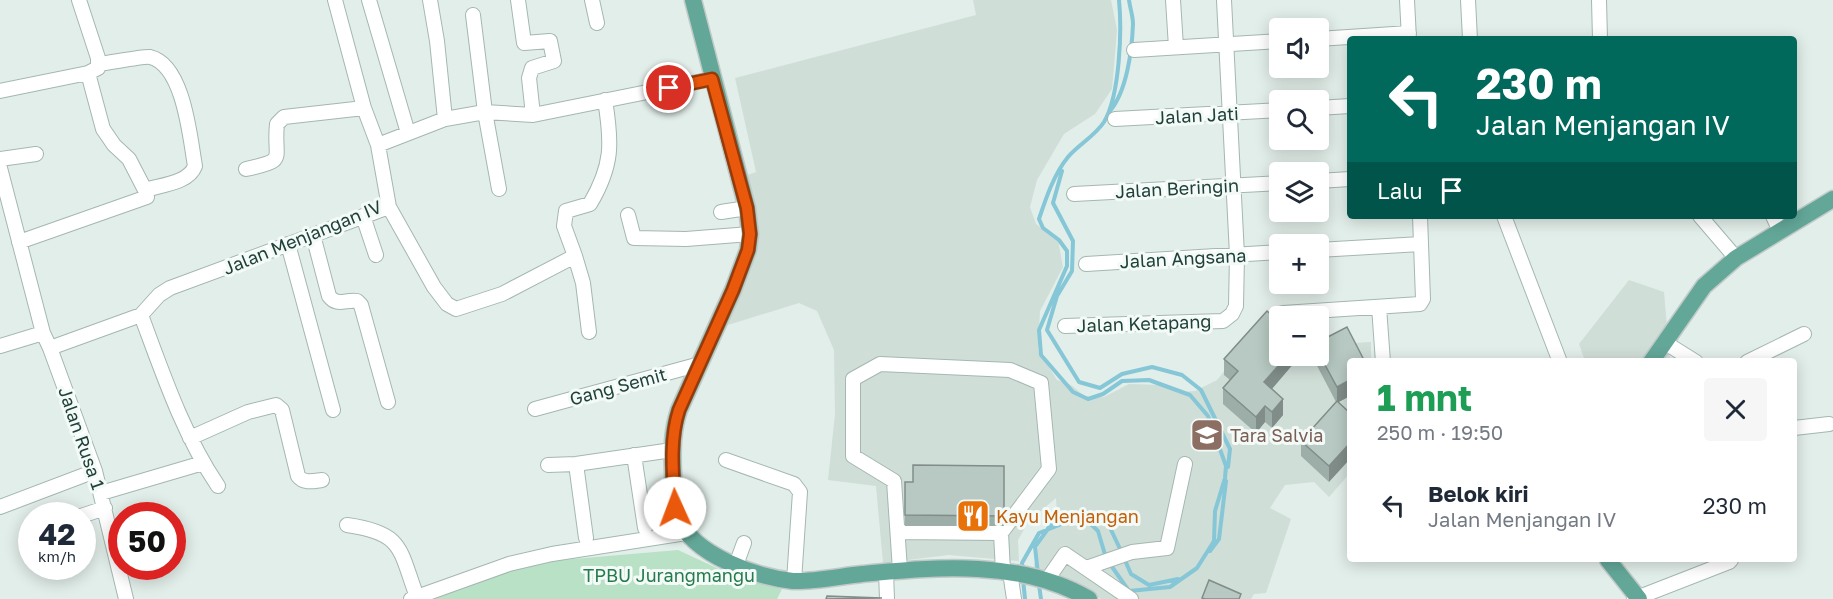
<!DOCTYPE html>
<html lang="id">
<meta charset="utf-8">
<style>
:root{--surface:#fff;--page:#f6f6f7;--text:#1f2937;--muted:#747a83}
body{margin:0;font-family:"Golos Text",sans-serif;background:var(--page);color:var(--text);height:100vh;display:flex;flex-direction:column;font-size:22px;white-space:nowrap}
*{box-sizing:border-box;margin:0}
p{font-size:20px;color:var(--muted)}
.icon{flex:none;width:33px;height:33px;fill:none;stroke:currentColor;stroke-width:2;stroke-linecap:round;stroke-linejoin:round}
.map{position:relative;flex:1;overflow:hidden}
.details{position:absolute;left:1347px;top:358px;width:450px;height:204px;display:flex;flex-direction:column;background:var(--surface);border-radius:6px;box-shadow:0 3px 15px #0003}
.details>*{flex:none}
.hud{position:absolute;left:1347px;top:36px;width:450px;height:183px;border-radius:6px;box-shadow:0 3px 15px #0003;background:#00695c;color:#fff;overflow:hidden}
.controls{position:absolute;left:1269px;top:18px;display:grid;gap:12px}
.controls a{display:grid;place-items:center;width:60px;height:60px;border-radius:6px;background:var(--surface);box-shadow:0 3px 15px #0003;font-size:30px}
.speed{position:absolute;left:18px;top:502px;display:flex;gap:12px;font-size:30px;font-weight:700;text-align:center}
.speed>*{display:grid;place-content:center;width:78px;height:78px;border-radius:50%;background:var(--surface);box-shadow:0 3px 15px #0003;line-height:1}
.speed small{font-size:15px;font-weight:400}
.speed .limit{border:9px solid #d22;background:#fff;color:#111}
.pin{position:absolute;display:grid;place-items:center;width:51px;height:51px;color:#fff;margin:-26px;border:3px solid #fff;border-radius:50%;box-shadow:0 2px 6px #0007}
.me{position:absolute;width:66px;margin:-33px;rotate:358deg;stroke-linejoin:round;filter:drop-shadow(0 0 4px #0008)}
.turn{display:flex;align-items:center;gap:21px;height:126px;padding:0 30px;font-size:27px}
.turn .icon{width:78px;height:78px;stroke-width:2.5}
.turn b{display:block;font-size:42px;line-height:51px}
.then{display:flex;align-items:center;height:57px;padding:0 30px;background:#0003;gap:12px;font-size:22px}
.round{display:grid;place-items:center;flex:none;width:63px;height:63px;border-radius:6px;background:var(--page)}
.head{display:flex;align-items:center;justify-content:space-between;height:102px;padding:0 30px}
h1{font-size:36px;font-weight:700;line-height:45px;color:#1e9e55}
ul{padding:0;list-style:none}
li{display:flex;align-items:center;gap:18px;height:90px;padding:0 30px}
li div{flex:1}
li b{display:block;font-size:22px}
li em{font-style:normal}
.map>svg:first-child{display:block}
</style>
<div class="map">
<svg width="1833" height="599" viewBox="0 0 1833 599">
<rect width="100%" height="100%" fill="#e2eee9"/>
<path fill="#d0ded8" d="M973 0H1111L1117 30 1112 89 1095 114 1064 134 1037 180 1030 207 1036 224 1058 240 1063 267 1040 311 1038 350 1057 380 1071 385 1087 398 1104 397 1129 384 1162 385 1181 392 1195 391 1217 380 1262 325 1280 356H1318L1319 345 1371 342V361L1350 362V473L1329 497 1314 482 1285 485 1270 508 1291 519 1266 593 1254 594 1251 599H1101L1065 578 1034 567 1037 549 1057 515 1056 498 1029 521 1018 540 1019 561 949 555 883 563 876 486 828 480 835 414 834 350 817 311 799 303 728 325 756 252 742 177 756 172 735 78 976 15Z
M1629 280 1664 292 1670 361H1585L1579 344Z"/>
<path fill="#b9e1c6" d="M678 550 736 577 782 589 777 599H419L481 578 550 561Z"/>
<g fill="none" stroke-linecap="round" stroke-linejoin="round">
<path stroke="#85c6d7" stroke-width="4" d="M1109 112C1127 92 1132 50 1133 24 1133 16 1130 8 1129 0
M1062 171 1053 203 1073 241 1072 271 1057 296 1047 330 1079 382 1100 388 1122 374 1152 367 1182 375 1201 390 1230 449 1228 467
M1210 551 1219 539 1226 481
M1124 558 1131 574 1149 585 1178 579
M1110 564 1129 591 1170 587 1197 568 1214 541 1215 511 1225 478 1226 466 1208 416 1190 395 1149 380 1122 381 1103 394 1088 399 1073 392 1041 355 1039 330 1067 266V251L1059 240 1043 228 1039 219C1046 198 1054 174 1068 157 1078 145 1095 136 1104 122 1120 95 1122 30 1119 0
M1023 571 1022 563 1039 533 1082 516 1098 531 1106 558
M1038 574 1035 547 1052 523 1083 511 1104 515 1121 551
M1023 579 1025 599
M1039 585 1041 599"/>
<g stroke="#a4b7b1" stroke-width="16">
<path id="minor" d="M335 0 364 108 378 145 389 207 434 287 447 304 456 309 502 294 575 256 564 226 566 211 590 204C613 165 612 143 605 100
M369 0 408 133
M430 0 437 41 445 119
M518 0 524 43 550 41 554 61 532 68 529 78 533 115
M592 0 597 23
M1173 0 1176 47
M1407 0 1409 39
M1468 0 1470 39
M1599 0 1600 39
M473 15 485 112 499 189
M1318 39 1409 33
M1134 50 1280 41
M99 64C109 63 144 56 150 57 184 65 190 138 195 166 189 183 161 185 145 190
M0 91 88 73 98 68V58L79 0
M1318 108 1350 106
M1115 119 1280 110
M378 145 445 119 485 112 533 115 712 79
M0 159 36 154
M0 168 43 333 50 348 95 471 126 599
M246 169C289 160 273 160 277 124L284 117 364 108
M1318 181 1350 179
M1074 194 1280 183
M721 212 747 208
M628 215 634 238 686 239 750 234
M363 216 376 255
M1504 216 1560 362
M1700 216 1736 258
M1773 216 1780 231
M313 235 329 296C337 307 346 299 357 301L361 305 388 402
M19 242 147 197 145 190 129 159 114 145 103 129 88 73
M288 244 333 410
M1318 250 1421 244
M575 256 583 283 589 332
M1086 264 1280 252
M1379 307 1383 362
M1283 313 1420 304 1423 299 1420 216
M141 315C163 374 183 434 218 486
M1065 326 1223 321 1232 314 1236 306 1237 255 1224 0
M1664 342 1696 362
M0 346 43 333
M50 348 141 315 159 295 170 288 389 207
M1747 362 1804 334
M535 409 700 364
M1794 428 1829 424
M190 438 248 412 276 405 282 410 298 476C304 484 314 481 322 480
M634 455 645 528
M726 460 794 484 800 492 794 581
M576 464 586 538
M548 465 576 464 672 450
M101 493 203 463
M0 507 95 471
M81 516 105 508
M347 525C404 533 399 549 417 597
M898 532 1001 533
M736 565 744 543
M1086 568 1132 552 1167 548 1185 464
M900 570 894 481 853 456V379L880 364 1010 370 1041 383 1049 469 1001 533 1003 571
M886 572 887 599
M1010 572 1014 599
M1047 580 1065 554 1131 599
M411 599 509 564 552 554 686 533
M1634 599 1729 562 1731 560"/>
</g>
<g stroke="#c1cac8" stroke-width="19">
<path id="major" d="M693 0 747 208 750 234 748 250 733 290 679 410C672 431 672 451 673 473 674 488 672 504 678 518 693 555 756 577 793 581 812 582 842 576 862 574 937 567 1020 559 1089 599
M1651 362 1704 286 1736 258 1833 199
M1608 560 1639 599"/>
</g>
<use href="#minor" stroke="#fff" stroke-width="14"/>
<use href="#major" stroke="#63a799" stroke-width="16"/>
</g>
<path fill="#9dada7" d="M1318 342 1350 362V396L1338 402 1329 482 1301 456V441L1336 402 1314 360V356H1318Z
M1300 356 1272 389 1283 415 1272 428 1265 422 1256 433 1223 404V388L1230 380 1224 375V359Z
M1004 466V526H905V482H913Z"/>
<path fill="#808d88" d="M1287 356H1300L1264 398V382Z
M1350 380V396L1337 403V387Z
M1283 399V415L1272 428V412Z
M1265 406V422L1256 433V417Z
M1350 443V459L1329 482V466Z"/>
<path fill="#b7c9c2" stroke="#808d88" stroke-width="1.5" d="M1267 311 1280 322V356H1287L1264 382 1283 399 1272 412 1265 406 1256 417 1223 388 1238 371 1224 359Z
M1347 327 1365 362H1350V380L1337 387 1318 352V342Z
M1337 401 1350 413V443L1329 466 1301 441Z
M913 465 1004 466V516L905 515V482H913Z
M1209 580 1241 594 1239 599H1205L1202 598Z
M827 596 882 598 826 599Z"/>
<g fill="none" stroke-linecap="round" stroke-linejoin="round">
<g stroke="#983908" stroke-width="15">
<path id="route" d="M669 88 712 79 747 208 750 234 748 250 733 290 679 410C669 441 673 475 675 508"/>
</g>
<use href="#route" stroke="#ea580c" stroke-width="10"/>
</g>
<defs>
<g id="school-square" transform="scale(1.725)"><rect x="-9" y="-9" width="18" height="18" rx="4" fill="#8d6e63" stroke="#f3faf7"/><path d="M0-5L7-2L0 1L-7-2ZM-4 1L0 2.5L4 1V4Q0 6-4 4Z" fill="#fff"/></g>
<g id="restaurant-square" transform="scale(1.725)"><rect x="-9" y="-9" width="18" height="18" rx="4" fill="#e8710a" stroke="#f3faf7"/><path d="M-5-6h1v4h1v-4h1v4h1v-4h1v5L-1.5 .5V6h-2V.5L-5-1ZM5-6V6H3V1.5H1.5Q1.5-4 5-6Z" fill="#fff"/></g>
</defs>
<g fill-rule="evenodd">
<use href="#school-square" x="1207" y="435"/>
<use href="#restaurant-square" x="973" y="516"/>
</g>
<g text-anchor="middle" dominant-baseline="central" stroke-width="6" stroke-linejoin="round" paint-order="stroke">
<g font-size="18" fill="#20413a" stroke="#f3faf7">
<text transform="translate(1197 115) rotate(-3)">Jalan Jati</text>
<text transform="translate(1177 188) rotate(-3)">Jalan Beringin</text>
<text transform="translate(302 237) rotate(-22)">Jalan Menjangan IV</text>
<text transform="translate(1183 258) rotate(-3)">Jalan Angsana</text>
<text transform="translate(1144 323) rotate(-2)">Jalan Ketapang</text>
<text transform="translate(618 386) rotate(-15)">Gang Semit</text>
<text transform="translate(82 438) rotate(71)">Jalan Rusa 1</text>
</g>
<g font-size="18" fill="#785e54" stroke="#f3faf7" text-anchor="start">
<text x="1230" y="435">Tara Salvia</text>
</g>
<g font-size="18" fill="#c56008" stroke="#f3faf7" text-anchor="start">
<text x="996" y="516">Kayu Menjangan</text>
</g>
<g font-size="18" fill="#267b4c" stroke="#f3faf7">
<text x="669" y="575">TPBU Jurangmangu</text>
</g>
</g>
</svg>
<div class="controls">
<a><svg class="icon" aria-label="sound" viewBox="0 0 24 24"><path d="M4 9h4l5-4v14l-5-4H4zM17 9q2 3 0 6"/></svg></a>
<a><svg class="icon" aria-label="search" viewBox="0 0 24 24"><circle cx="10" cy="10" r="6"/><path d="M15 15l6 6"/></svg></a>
<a><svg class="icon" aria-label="layers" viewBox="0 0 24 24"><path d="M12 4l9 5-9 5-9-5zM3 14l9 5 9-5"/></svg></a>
<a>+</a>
<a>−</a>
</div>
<div class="speed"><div>42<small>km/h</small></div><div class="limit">50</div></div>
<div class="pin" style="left:669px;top:88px;background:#d93025"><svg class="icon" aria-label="arrive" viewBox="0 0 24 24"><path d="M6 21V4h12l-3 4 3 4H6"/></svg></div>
<svg class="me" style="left:675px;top:508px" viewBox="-20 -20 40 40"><circle r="19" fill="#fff"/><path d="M0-13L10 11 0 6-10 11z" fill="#ea580c"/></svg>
<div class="hud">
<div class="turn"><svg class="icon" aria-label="left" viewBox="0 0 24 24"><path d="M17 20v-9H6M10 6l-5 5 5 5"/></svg><div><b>230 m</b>Jalan Menjangan IV</div></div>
<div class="then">Lalu<svg class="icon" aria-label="arrive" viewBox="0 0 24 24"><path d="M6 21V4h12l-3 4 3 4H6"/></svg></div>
</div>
<section class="details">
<div class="head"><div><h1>1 mnt</h1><p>250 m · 19:50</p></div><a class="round"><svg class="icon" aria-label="close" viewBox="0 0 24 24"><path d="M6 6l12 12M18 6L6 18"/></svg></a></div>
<ul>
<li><svg class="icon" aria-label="left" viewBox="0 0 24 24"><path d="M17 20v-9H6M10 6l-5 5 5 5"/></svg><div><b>Belok kiri</b><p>Jalan Menjangan IV</p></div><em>230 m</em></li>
</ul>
</section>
</div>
